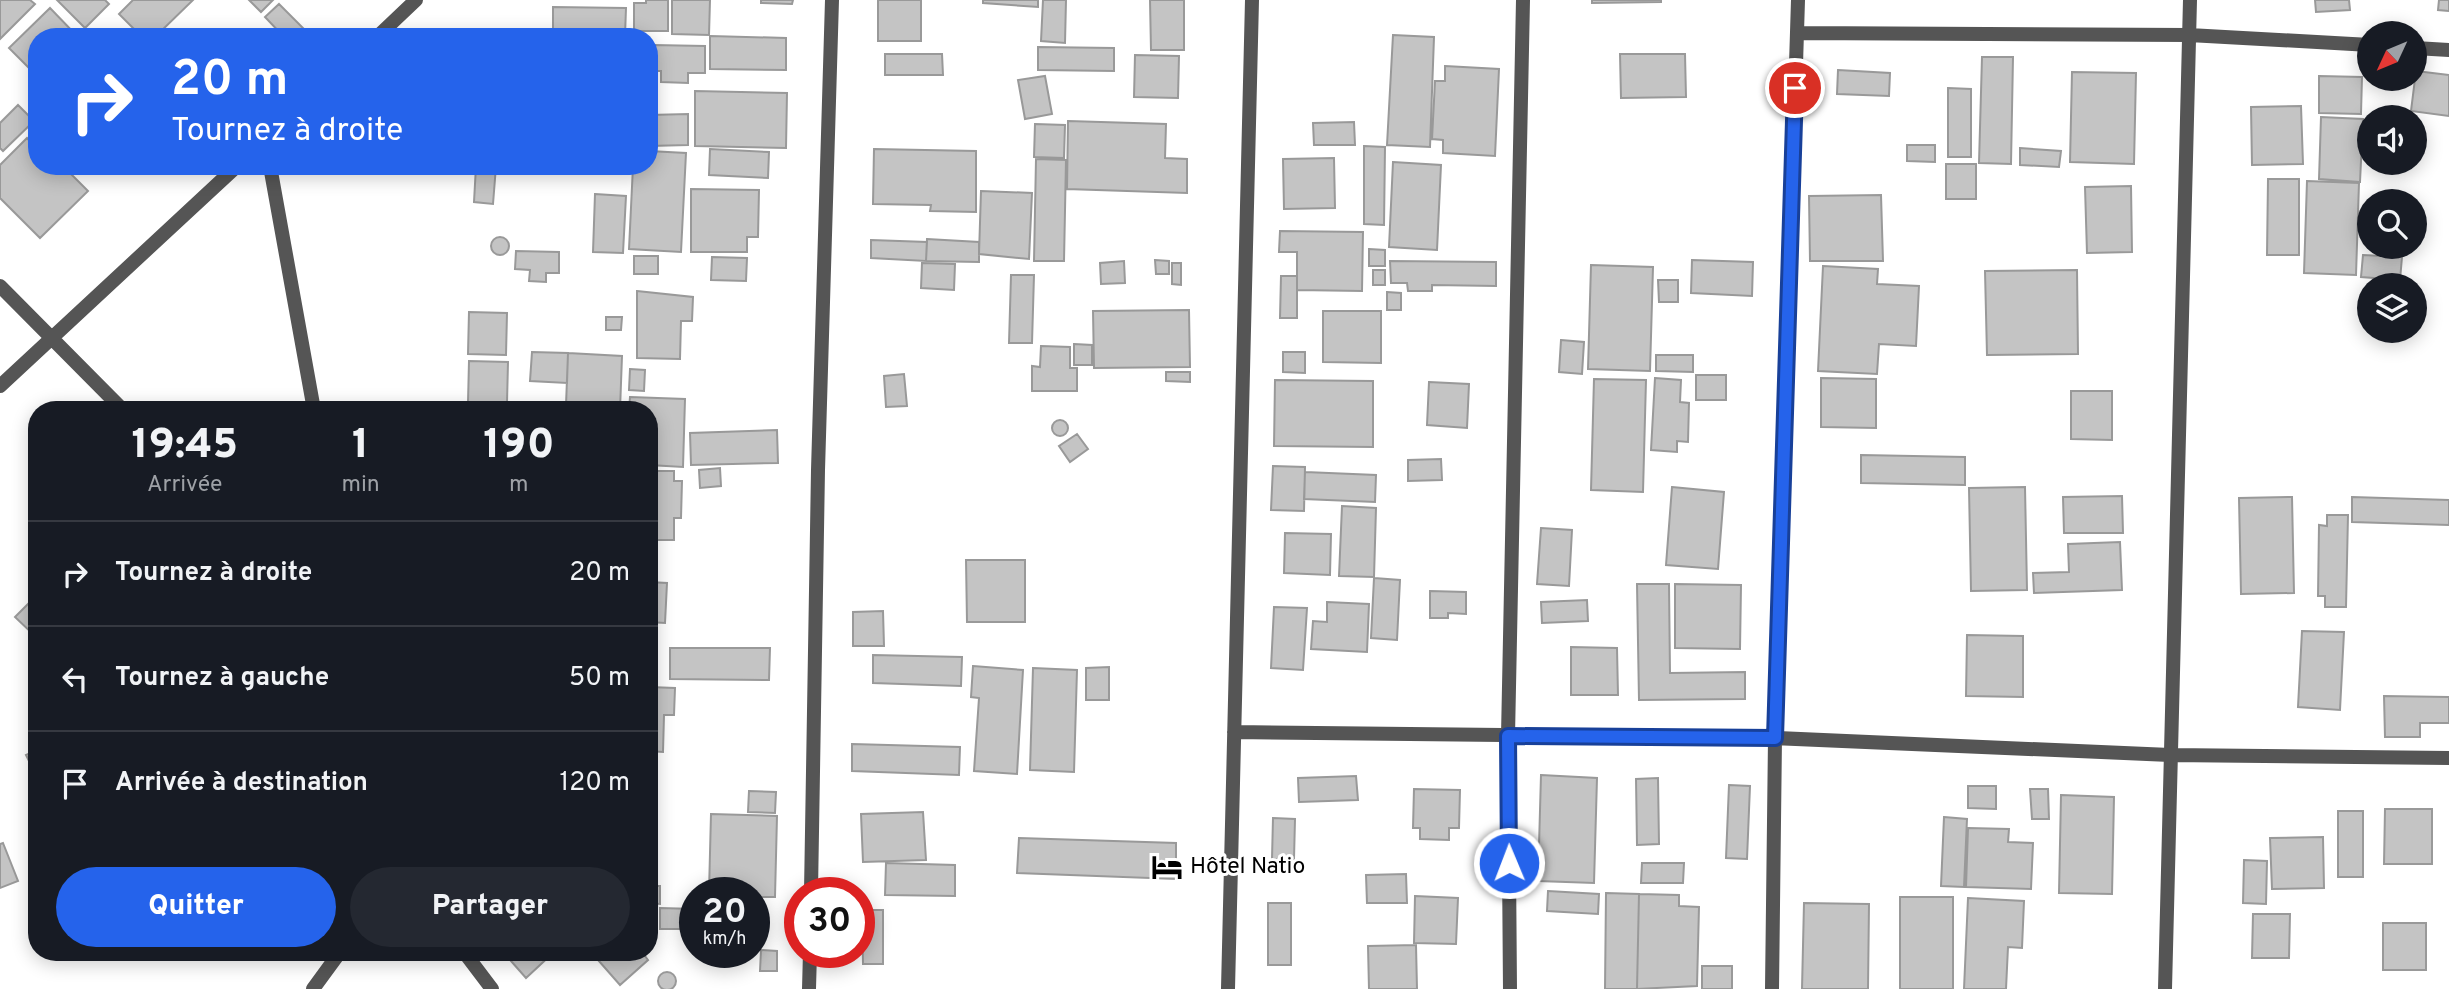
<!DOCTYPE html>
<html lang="fr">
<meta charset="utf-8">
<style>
:root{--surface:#171b24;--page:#242831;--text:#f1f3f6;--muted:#9ea1a6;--line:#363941;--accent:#2563eb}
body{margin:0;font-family:Overpass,sans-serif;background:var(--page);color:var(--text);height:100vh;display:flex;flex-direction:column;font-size:26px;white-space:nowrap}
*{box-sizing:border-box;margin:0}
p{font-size:23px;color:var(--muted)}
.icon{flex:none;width:38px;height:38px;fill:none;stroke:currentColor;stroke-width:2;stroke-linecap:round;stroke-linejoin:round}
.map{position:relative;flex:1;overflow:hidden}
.panel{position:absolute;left:28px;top:401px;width:630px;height:560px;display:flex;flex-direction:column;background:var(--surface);border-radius:28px;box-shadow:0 4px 18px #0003}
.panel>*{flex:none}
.guide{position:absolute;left:28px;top:28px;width:630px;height:147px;border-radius:28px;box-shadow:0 4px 18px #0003;background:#2563eb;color:#fff;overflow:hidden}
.needle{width:46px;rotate:226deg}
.tools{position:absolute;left:2357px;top:21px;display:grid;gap:14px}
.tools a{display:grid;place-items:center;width:70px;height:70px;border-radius:50%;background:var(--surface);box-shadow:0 4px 18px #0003;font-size:35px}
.speed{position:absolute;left:679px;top:877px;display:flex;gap:14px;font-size:35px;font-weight:700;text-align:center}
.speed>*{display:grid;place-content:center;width:91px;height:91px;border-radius:50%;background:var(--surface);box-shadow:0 4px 18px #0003;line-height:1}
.speed small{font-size:18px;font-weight:400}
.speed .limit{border:10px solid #d22;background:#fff;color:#111}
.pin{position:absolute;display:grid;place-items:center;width:60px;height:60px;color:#fff;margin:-30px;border:4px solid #fff;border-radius:50%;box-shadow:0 2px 7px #0007}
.me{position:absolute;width:77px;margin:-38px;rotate:359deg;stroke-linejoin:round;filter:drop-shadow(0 0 5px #0008)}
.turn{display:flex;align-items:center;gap:24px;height:147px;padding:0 28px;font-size:32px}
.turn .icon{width:91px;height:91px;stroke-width:2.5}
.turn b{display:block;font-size:49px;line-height:60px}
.eta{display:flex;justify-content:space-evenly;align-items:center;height:119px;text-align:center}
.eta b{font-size:42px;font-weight:800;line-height:49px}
.cta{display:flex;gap:14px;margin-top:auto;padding:14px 28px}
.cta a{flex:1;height:80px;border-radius:42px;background:var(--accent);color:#fff;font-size:28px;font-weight:800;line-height:80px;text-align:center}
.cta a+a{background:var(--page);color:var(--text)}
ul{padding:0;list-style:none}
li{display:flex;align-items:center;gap:21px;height:105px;padding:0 28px;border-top:2px solid var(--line)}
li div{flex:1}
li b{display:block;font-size:26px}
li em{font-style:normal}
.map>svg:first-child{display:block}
</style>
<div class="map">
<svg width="2449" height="989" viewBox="0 0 2449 989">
<rect width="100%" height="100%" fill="#fff"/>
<path fill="#c4c4c4" stroke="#999" stroke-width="2" d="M0 0H30L35 4 0 39Z
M57 0H105L109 4 85 28Z
M133 0H193L155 37H142L119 14Z
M249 0H273L261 12Z
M646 0H668V31H634V3H646Z
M672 0H710L709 35 672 34Z
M761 0H793L792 4 761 3Z
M878 0H921V41H878Z
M983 0H1038V7L983 3Z
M1043 0H1066L1065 43 1041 41Z
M1150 0H1184V50H1151Z
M1592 0H1661V2L1592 3Z
M2315 0H2349L2350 10 2316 12Z
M2439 0H2449V11L2438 10Z
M279 4 306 31 301 37H284L265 17Z
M553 7 626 8 625 36 553 35Z
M50 8 78 37H37V76L9 48Z
M1393 35 1434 37 1430 147 1387 145Z
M710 36 786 38V70L710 69Z
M653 45 705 46V73H688V83L661 82V71H653Z
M1038 47 1114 48V71L1038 70Z
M885 54H942L943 75H885Z
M1620 54H1685L1686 97 1621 98Z
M1135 55 1179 56 1178 98 1134 97Z
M1982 57H2013L2011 164 1979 163Z
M1445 66 1499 69 1495 156 1443 153V140L1432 139 1435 81H1445Z
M1838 70 1890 73 1889 96 1837 94Z
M2416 71 2449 75V116L2411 111Z
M2072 72 2136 73 2134 164 2070 162Z
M1045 76 1052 114 1025 119 1018 80Z
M2319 76 2362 77 2361 114 2319 113Z
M1948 88 1971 89V157H1948Z
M695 91 787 93 786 148 695 146Z
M18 105 34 121 3 151 0 148V123Z
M2301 106 2303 164 2252 165 2251 107Z
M688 114V145L649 146V115Z
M2321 117 2363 119 2360 182 2319 179Z
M1068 121 1166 124 1165 158 1187 159V193L1067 189Z
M1354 122 1355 145H1314L1313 123Z
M1035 124 1065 125 1064 158 1034 157Z
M27 138 37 149V166H63L88 191 40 238 0 198V165Z
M1907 145H1935V162L1907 161Z
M1364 146 1385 147 1384 225 1364 224Z
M2020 148 2061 151 2059 167 2020 165Z
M710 149 769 152 768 178 709 175Z
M874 149 976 151V212L930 211 931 205 873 204Z
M649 151 686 153 681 252 629 249 633 166H649Z
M1334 158 1335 208 1284 209 1283 159Z
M1036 159 1066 160 1064 261H1034Z
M1393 162 1441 165 1437 250 1389 247Z
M1946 164H1976V199H1946Z
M476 166H496L493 204 474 202Z
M2268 179H2299V255H2267Z
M2307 181 2359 183 2356 275 2304 273Z
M2131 186 2132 252 2087 253 2085 187Z
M691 189 759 190 758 237H747V252H691Z
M981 191 1032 193 1029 259 979 254Z
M595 194 626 196 623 253 593 252Z
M1881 195 1883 261H1810L1809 196Z
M1280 231 1363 232 1362 291 1297 290V252H1279Z
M491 246a9 9 0 1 1 18 0a9 9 0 1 1-18 0Z
M927 239 979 242V262L926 261Z
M871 240 927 242 926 261 871 258Z
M1369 249 1385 250V266H1369Z
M516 251 559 252V273H546V282L529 281 530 270 515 269Z
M2363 255 2402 257 2400 280 2361 277Z
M634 256H658V274H634Z
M712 257 747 258 746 281 711 280Z
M1155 260 1169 261V274H1156Z
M1692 260 1753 262 1752 296 1691 293Z
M1124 261 1125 283 1101 284 1100 263Z
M1390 261 1496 262V286L1432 285V291H1408L1407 283H1391Z
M922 263 955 264 954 290 921 288Z
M1172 263H1181V285L1172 284Z
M1591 265 1653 267 1650 371 1588 369Z
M1823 266 1878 269 1877 284 1919 286 1916 346 1879 344 1877 374 1818 371Z
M1373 270H1385V285H1373Z
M2077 270 2078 354 1987 355 1985 271Z
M1011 275H1034L1032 343H1009Z
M1281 276H1297V318H1280Z
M1658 280H1678V302H1659Z
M637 291 693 297 692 321H681L680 359 637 358Z
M1387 292 1401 293V310H1387Z
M1189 310 1190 367 1094 368 1093 311Z
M1323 311H1381V363L1323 362Z
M469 312 507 313 506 355 468 354Z
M606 317H622L621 330H606Z
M1561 340 1584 342 1582 374 1559 372Z
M1074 344 1092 345V365H1074Z
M1041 346 1070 347V368H1077V391H1032V366L1040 367Z
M532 352 568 353 567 383 530 381Z
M1283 352H1305V373L1283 372Z
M568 353 622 356 620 410 566 405Z
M1656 355H1693V372L1656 371Z
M469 361 508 362 507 403H468Z
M630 369 645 370 644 391 629 390Z
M1166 372H1190V382L1166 381Z
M904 374 907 406 886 407 884 376Z
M1696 375H1726V400H1696Z
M1655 378 1681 380 1680 402 1689 403 1688 442 1677 441V452L1651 450Z
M1821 378 1876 379V428L1821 427Z
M1594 379 1646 380 1643 492 1591 490Z
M1275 380 1373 381V447L1274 446Z
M1429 382 1469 384 1467 428 1427 425Z
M2071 391H2112V440L2071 439Z
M630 397 685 399 683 467 649 465V410H629Z
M1052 428a8 8 0 1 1 16 0a8 8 0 1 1-16 0Z
M777 430 778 463 691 465 690 433Z
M1077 434 1088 449 1070 462 1059 446Z
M1861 455 1965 457V485L1861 483Z
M1441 459 1442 480 1408 481V460Z
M1273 466 1305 467 1304 511 1271 510Z
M720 468 721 486 700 488 699 470Z
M649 471H674V481H682L681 518H674V540H649Z
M1305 472 1376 475 1375 502 1304 499Z
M1672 487 1724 492 1718 569 1666 565Z
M2025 487 2027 590 1971 591 1969 488Z
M2122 496 2123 533H2064L2063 497Z
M2292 497 2294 593 2241 594 2239 498Z
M2352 497 2449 500V525L2352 522Z
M1342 506 1376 508 1374 577 1339 576Z
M2327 515H2348L2346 607H2325V596H2318L2319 525 2327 526Z
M1541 528 1572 530 1569 586 1537 584Z
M1285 533 1331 534 1330 575 1284 573Z
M2120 542 2122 590 2034 593 2033 573 2069 572 2068 544Z
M966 560H1025V622H967Z
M1374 578 1400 580 1397 640 1371 638Z
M649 582 667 583 665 623 649 622Z
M1637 584H1669L1670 673 1745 672V699L1639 700Z
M1675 584 1741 585 1740 649 1675 648Z
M1430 591 1466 592V614L1448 613V618H1430Z
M37 595V638L15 617Z
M1587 600 1588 621 1542 623 1541 602Z
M1327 602 1369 604 1367 652 1311 649 1313 621 1327 622Z
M1274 607 1307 608 1303 670 1271 668Z
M883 611 884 646H853V612Z
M649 626H653V681H649Z
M2302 631 2344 632 2340 710 2298 707Z
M1967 635 2023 636V697L1966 696Z
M1571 647 1617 648 1618 695H1571Z
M670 648H770L769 680 670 679Z
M873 655 962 657 961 686 873 683Z
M973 666 1023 670 1017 774 974 771 979 698 971 697Z
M1109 667V700H1086V668Z
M1033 668 1077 670 1074 772 1030 770Z
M649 687 675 688 674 715H664L663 752 649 751Z
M2384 696 2449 697V723H2420V737H2385Z
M852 744 960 747 959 775 852 771Z
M37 750V777L26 755Z
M1541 775 1597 778 1594 883 1538 881Z
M1356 776 1358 800 1299 802 1298 778Z
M1658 778 1659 844 1637 845 1636 779Z
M1729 785 1750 786 1747 859 1726 858Z
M1968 786H1996V809L1968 808Z
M1414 789 1460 790 1459 828H1449V840L1420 839V828H1413Z
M2030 789H2048L2049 819H2032Z
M749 791 776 792 775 813 748 812Z
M2061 795 2114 797 2112 894 2059 893Z
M2385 809H2432V864H2384Z
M2338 811H2363V877H2338Z
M923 812 926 860 863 862 861 814Z
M711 814 777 816 775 897H754V892H709Z
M1944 817 1967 819 1964 887 1941 886Z
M1273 818 1295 819 1294 859H1272Z
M1968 828 2009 829 2008 842 2033 843 2031 889 1966 887Z
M2323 837 2324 888 2272 889 2270 838Z
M1019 838 1176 843V879L1017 873Z
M3 843 18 881 0 888V844Z
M2244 860 2267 861 2266 904 2243 903Z
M886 863 955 865V896L885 895Z
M1642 863H1684L1683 883H1641Z
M1406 874 1407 903H1367L1366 875Z
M649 886H660V904L649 903Z
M1548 891 1599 894 1598 914 1547 911Z
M1606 893 1639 894 1637 989H1605Z
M1639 894 1679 895V906L1699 907 1697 986 1637 989Z
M1415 896 1458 898 1456 944 1414 943Z
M1900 897H1953V989H1900Z
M1968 898 2024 901 2022 948 2008 947 2006 989H1964Z
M754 903H762L763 928H754Z
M1268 903H1291V965H1268Z
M1804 903 1869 904 1868 989H1802Z
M660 908 695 909V929H660Z
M862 910H883V964H863Z
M2253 914H2290L2289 958H2252Z
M2383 923H2426V970H2383Z
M1416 945 1417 989H1369L1368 946Z
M761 950 777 951V971H760Z
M520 952H554L526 978 511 961Z
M591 952H642L648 960 620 985Z
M1702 966H1732V989H1702Z
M658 981a9 9 0 1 1 18 0a9 9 0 1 1-18 0Z"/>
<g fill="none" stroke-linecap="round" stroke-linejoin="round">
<path stroke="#555" stroke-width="14" d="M1797 33 2189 35 2370 45
M377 37 416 0
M2415 48 2449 50
M270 166 314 410
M0 286 123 410
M0 386 237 166
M1234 732 1775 738 2170 755 2449 758
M811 892 818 470 832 0
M464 952 492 989
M313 989 340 952
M809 989 810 952
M1228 989 1252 0
M1510 989 1508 736 1523 0
M1772 989 1775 738 1798 0
M2165 989 2190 0"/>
</g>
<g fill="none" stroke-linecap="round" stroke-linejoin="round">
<g stroke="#184099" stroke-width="18">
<path id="route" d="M1509 863 1508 736 1775 738 1795 88"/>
</g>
<use href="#route" stroke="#2563eb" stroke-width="12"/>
</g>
<defs>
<g id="hotel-bare" transform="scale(2.415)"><path d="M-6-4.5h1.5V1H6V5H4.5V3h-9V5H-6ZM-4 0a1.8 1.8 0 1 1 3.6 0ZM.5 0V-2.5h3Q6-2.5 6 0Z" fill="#000" stroke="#fff" stroke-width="2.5" paint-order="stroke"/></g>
</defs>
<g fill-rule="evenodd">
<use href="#hotel-bare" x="1167" y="867"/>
</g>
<g text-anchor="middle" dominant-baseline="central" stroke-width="6" stroke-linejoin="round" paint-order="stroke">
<g font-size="23" fill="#000" stroke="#fff" text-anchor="start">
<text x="1190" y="867">Hôtel Natio</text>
</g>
</g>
</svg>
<div class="tools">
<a><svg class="needle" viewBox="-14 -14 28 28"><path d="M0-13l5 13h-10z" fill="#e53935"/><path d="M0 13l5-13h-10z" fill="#9ea1a6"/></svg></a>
<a><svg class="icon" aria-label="sound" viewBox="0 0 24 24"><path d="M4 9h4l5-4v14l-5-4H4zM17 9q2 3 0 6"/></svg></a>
<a><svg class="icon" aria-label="search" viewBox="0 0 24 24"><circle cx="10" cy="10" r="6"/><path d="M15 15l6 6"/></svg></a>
<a><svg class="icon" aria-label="layers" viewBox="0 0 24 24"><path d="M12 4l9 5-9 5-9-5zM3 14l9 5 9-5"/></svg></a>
</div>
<div class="speed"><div>20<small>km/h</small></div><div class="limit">30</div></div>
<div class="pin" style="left:1795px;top:88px;background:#d93025"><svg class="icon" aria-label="arrive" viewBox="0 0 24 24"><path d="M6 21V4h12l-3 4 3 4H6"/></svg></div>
<svg class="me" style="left:1509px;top:863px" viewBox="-20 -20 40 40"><circle r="17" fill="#2563eb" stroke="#fff" stroke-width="3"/><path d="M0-11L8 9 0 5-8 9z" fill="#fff"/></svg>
<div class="guide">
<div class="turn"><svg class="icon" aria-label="right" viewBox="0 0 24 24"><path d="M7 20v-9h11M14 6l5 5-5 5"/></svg><div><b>20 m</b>Tournez à droite</div></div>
</div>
<section class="panel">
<div class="eta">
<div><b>19:45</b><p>Arrivée</p></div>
<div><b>1</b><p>min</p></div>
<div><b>190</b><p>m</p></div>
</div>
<ul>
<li><svg class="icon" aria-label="right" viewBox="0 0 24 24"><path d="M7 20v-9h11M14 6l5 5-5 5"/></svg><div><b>Tournez à droite</b></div><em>20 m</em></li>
<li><svg class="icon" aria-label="left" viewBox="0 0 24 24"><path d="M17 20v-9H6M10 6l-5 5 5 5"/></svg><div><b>Tournez à gauche</b></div><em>50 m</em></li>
<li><svg class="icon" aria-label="arrive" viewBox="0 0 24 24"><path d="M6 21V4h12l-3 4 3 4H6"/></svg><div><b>Arrivée à destination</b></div><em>120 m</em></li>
</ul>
<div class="cta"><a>Quitter</a><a>Partager</a></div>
</section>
</div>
